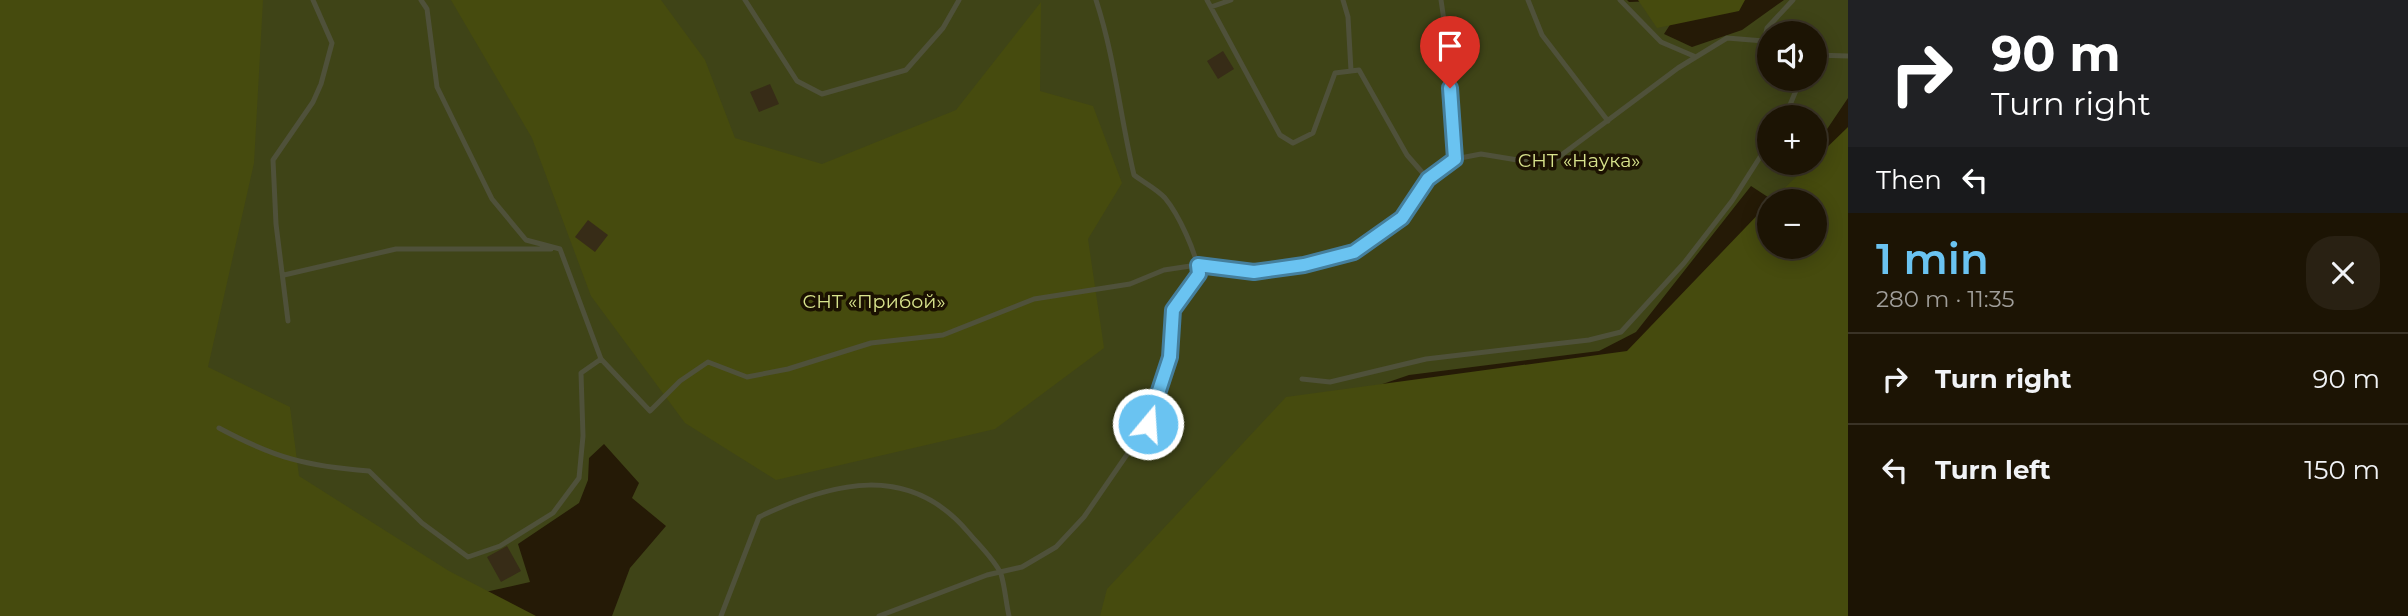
<!DOCTYPE html>
<meta charset="utf-8">
<style>
:root{--surface:#1c1404;--page:#292113;--text:#f1f3f6;--muted:#a09e9a;--line:#3a3326;--accent:#6ac3f1}
body{margin:0;font-family:Montserrat,sans-serif;background:var(--page);color:var(--text);height:100vh;display:flex;flex-direction:column;font-size:26px;white-space:nowrap}
*{box-sizing:border-box;margin:0}
p{font-size:23px;color:var(--muted)}
.icon{flex:none;width:38px;height:38px;fill:none;stroke:currentColor;stroke-width:2;stroke-linecap:round;stroke-linejoin:round}
.map{position:relative;flex:1;overflow:hidden}
.details{display:flex;flex-direction:column;background:var(--surface);width:560px}
.details>*{flex:none}
.banner{background:#202124;color:#fff;overflow:hidden}
.controls{position:absolute;left:1757px;top:21px;display:grid;gap:14px}
.controls a{display:grid;place-items:center;width:70px;height:70px;border-radius:50%;background:var(--surface);box-shadow:0 4px 18px #0003,0 0 0 2px var(--line);font-size:35px}
.pin{position:absolute;display:grid;place-items:center;width:60px;height:60px;color:#fff;margin:-72px -30px;border-radius:50% 50% 50% 0;rotate:-45deg;box-shadow:0 0 7px #0007}
.pin .icon{rotate:45deg}
.me{position:absolute;width:77px;margin:-38px;rotate:18deg;stroke-linejoin:round;filter:drop-shadow(0 0 5px #0008)}
.turn{display:flex;align-items:center;gap:24px;height:147px;padding:0 28px;font-size:32px}
.turn .icon{width:91px;height:91px;stroke-width:2.5}
.turn b{display:block;font-size:49px;line-height:60px}
.then{display:flex;align-items:center;height:66px;padding:0 28px;background:#0003;gap:14px;font-size:26px}
.round{display:grid;place-items:center;flex:none;width:74px;height:74px;border-radius:28px;background:var(--page)}
.summary{display:flex;align-items:center;justify-content:space-between;height:119px;padding:0 28px}
h1{font-size:42px;font-weight:600;line-height:52px;color:var(--accent)}
ul{padding:0;list-style:none}
li{display:flex;align-items:center;gap:21px;height:91px;padding:0 28px;border-top:2px solid var(--line)}
li div{flex:1}
li b{display:block;font-size:26px}
li em{font-style:normal}
main{display:flex;flex:1;min-height:0}
.map>svg:first-child{display:block}
</style>
<main>
<div class="map">
<svg width="1848" height="616" viewBox="0 0 1848 616">
<rect width="100%" height="100%" fill="#251a06"/>
<path fill="#3f4417" fill-rule="evenodd" d="M192 0H1627L1629 2 1686 0 1664 34 1692 47 1742 30 1784 0H1848V98L1815 147V117H1769V163H1806L1787 201H1774L1751 186 1636 332 1599 351 1409 375 1327 403 1112 616H612L630 568 666 526 632 498 639 483 604 444 589 458 588 480 579 503 518 544 530 582 445 601 201 437ZM1769 33H1815V79H1769Z"/>
<path fill="#464b0e" d="M0 0H263L254 163 208 367 290 407 299 476 449 571 536 616H0Z
M451 0H661L705 60 735 138 822 164 956 110 1041 2 1040 91 1093 106 1122 183 1088 239 1104 348 995 429 776 480 685 423 591 296 532 138Z
M1638 0H1745L1739 11 1657 28Z
M1848 127V616H1100L1107 589 1286 397 1627 351 1769 203V247H1815V201H1771L1811 163H1815V159Z"/>
<path fill="#372c17" d="M1223 51 1234 69 1218 79 1207 61Z
M770 84 779 104 759 112 750 92Z
M588 220 608 235 595 252 575 237Z
M507 546 521 571 501 582 487 557Z"/>
<g fill="none" stroke-linecap="round" stroke-linejoin="round">
<path stroke="#4f513a" stroke-width="5" d="M421 0 427 9 437 87 492 199 526 240 560 249 601 359 650 411 680 381 708 362 747 377 788 369 871 343 943 335 1034 299 1130 284 1164 270 1197 265 1254 272 1304 265 1354 252 1402 218 1428 179 1455 159 1481 154 1548 165 1678 68 1727 38 1764 41 1767 28 1793 0
M745 0 797 81 822 94 906 70 943 28 959 0
M1207 0 1280 135 1293 143 1313 133 1335 73 1359 70 1407 155 1428 179
M1343 0 1348 17 1351 71
M1441 0 1447 41 1455 159
M1528 0 1542 35 1608 121
M1620 0 1661 42 1696 57
M1211 7 1231 0
M1815 55 1848 56
M1785 117 1797 88 1795 79
M284 275 396 249H551
M288 321 276 224 273 160 313 102 321 84 332 43 313 0
M1302 379 1330 382 1426 359 1589 340 1621 332 1684 263 1732 201 1769 143
M219 428C275 458 306 466 369 471L422 523 468 557 500 546 553 513 579 478 583 436 581 373 601 359
M721 616 759 517C832 482 909 462 968 532 978 544 995 560 1001 574 1005 587 1006 603 1009 616
M879 616 987 575 1022 567 1056 547 1084 517 1148 424 1170 357 1173 310 1199 274C1196 252 1179 215 1165 198 1157 189 1143 182 1134 175 1120 116 1115 58 1096 0"/>
</g>
<g fill="none" stroke-linecap="round" stroke-linejoin="round">
<g stroke="#457f9d" stroke-width="18">
<path id="route" d="M1148 424 1170 357 1173 310 1199 274 1198 265 1254 272 1304 265 1354 252 1402 218 1428 179 1455 159 1450 88"/>
</g>
<use href="#route" stroke="#6ac3f1" stroke-width="12"/>
</g>
<g text-anchor="middle" dominant-baseline="central" stroke-width="7" stroke-linejoin="round" paint-order="stroke">
<g font-size="19" fill="#d8e38c" stroke="#1b1101">
<text x="1579" y="160">СНТ «Наука»</text>
<text x="874" y="301">СНТ «Прибой»</text>
</g>
</g>
</svg>
<div class="controls">
<a><svg class="icon" aria-label="sound" viewBox="0 0 24 24"><path d="M4 9h4l5-4v14l-5-4H4zM17 9q2 3 0 6"/></svg></a>
<a>+</a>
<a>−</a>
</div>
<div class="pin" style="left:1450px;top:88px;background:#d93025"><svg class="icon" aria-label="arrive" viewBox="0 0 24 24"><path d="M6 21V4h12l-3 4 3 4H6"/></svg></div>
<svg class="me" style="left:1148px;top:424px" viewBox="-20 -20 40 40"><circle r="17" fill="#6ac3f1" stroke="#fff" stroke-width="3"/><path d="M0-11L8 9 0 5-8 9z" fill="#fff"/></svg>
</div>
<section class="details">
<div class="banner">
<div class="turn"><svg class="icon" aria-label="right" viewBox="0 0 24 24"><path d="M7 20v-9h11M14 6l5 5-5 5"/></svg><div><b>90 m</b>Turn right</div></div>
<div class="then">Then<svg class="icon" aria-label="left" viewBox="0 0 24 24"><path d="M17 20v-9H6M10 6l-5 5 5 5"/></svg></div>
</div>
<div class="summary"><div><h1>1 min</h1><p>280 m · 11:35</p></div><a class="round"><svg class="icon" aria-label="close" viewBox="0 0 24 24"><path d="M6 6l12 12M18 6L6 18"/></svg></a></div>
<ul>
<li><svg class="icon" aria-label="right" viewBox="0 0 24 24"><path d="M7 20v-9h11M14 6l5 5-5 5"/></svg><div><b>Turn right</b></div><em>90 m</em></li>
<li><svg class="icon" aria-label="left" viewBox="0 0 24 24"><path d="M17 20v-9H6M10 6l-5 5 5 5"/></svg><div><b>Turn left</b></div><em>150 m</em></li>
</ul>
</section>
</main>
